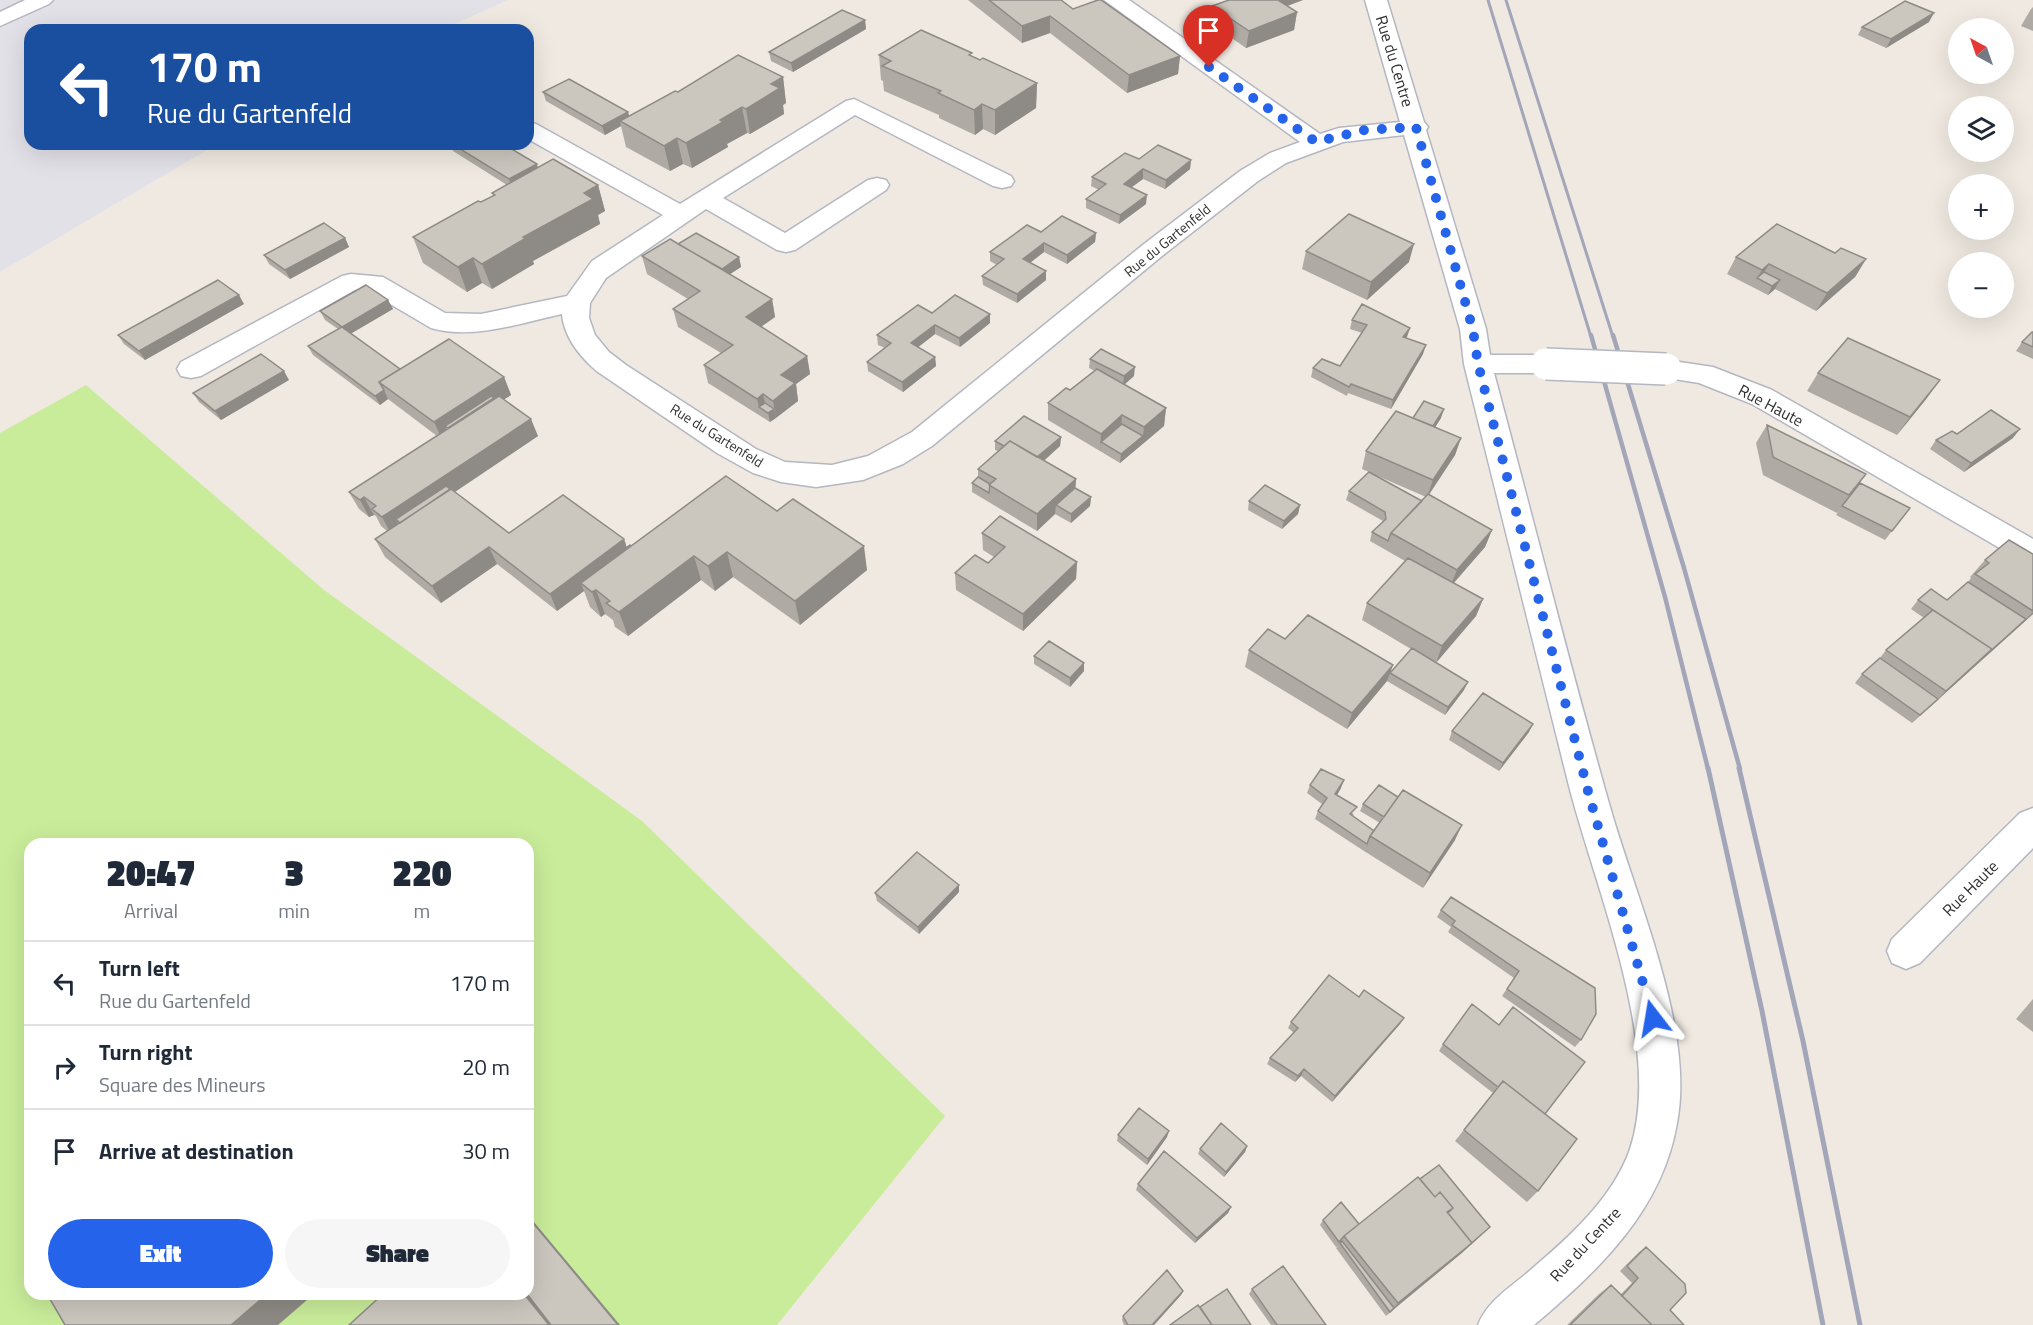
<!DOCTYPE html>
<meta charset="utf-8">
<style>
:root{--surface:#fff;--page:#f6f6f7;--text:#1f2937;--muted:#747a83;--line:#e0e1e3;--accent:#2563eb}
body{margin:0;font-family:"Titillium Web",sans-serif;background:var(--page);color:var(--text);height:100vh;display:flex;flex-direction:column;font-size:22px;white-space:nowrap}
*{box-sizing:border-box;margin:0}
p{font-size:20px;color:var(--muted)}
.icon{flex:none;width:33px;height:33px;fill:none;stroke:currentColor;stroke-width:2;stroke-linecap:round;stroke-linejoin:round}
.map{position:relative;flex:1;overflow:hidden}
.sheet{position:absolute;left:24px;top:838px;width:510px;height:462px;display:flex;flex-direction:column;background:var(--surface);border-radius:18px;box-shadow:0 6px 24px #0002}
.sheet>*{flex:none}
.guide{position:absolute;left:24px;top:24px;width:510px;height:126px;border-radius:18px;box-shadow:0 6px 24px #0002;background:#1a4fa0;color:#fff;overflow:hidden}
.needle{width:39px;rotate:320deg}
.buttons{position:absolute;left:1948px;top:18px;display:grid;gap:12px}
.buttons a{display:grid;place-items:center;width:66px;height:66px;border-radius:50%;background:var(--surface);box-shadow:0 6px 24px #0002;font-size:30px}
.pin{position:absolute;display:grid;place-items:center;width:51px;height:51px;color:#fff;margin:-62px -26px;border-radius:50% 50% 50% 0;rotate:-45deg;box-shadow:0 0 6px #0007}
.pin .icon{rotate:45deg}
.me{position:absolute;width:66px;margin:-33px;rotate:346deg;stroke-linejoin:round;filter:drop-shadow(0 0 4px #0008)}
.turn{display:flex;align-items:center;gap:21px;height:126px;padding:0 24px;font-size:27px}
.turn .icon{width:78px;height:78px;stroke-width:2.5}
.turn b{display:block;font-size:42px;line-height:51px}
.eta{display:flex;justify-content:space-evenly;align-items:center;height:102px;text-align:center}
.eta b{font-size:36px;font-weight:800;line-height:42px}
.button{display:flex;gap:12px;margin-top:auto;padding:12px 24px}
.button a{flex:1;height:69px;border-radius:36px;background:var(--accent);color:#fff;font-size:24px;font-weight:800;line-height:69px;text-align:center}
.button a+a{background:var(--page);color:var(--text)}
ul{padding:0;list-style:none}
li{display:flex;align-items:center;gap:18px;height:84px;padding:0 24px;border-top:2px solid var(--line)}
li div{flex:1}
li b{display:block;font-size:22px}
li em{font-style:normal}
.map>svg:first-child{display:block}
</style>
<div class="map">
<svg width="2033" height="1325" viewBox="0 0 2033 1325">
<rect width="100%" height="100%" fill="#efe9e1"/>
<path fill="#e3e1e8" d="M0 0H508L441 30H30V144H217L0 272Z"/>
<path fill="#c9ec9a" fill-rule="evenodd" d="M86 385 324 590 642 821 945 1116 777 1325H0V433ZM30 844H528V1294H30Z"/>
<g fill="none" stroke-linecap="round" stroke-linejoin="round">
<g stroke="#b4b7c1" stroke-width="3">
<path id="minor" d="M25 0H53L49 4 0 26V12Z
M1104 0H1129L1320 134 1339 128 1400 122 1365 0H1387L1424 122 1428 127 1426 130 1486 329 1490 355H1546L1556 357 1560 364 1556 371 1546 373H1494C1533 518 1569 663 1610 807 1636 899 1695 1029 1677 1123 1662 1211 1599 1270 1534 1325H1478C1487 1302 1508 1289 1527 1273 1566 1240 1613 1199 1630 1149 1664 1048 1595 888 1569 786 1534 646 1499 505 1464 364L1460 329 1404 135 1343 142 1286 163 1258 181 1162 256 932 446 903 464 863 480 816 487 781 482 753 473 717 453 598 372C580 357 564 337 562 314 520 323 474 340 431 328L368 291 355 290 201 376 191 378 181 376 177 369 181 362 342 276 351 274 383 277 445 313 481 314 567 296 592 261 663 215 528 139V122L536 124 680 204 846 101 854 99 1011 176 1014 181 1011 186 1002 188 993 186 855 115 723 198 785 233 868 180 877 178 886 180 889 185 886 190 795 250 786 252 777 250 706 209 606 278 590 303 589 318 595 335 609 352 626 365 756 449 785 462 832 465 868 456 912 432 1144 244 1240 171 1270 153 1300 142Z
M1666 360 1713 367 1772 390 2033 539V565L2022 561 1752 404 1699 383 1656 376 1652 369 1656 362Z
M2033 808V848L1920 963 1906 969 1892 963 1887 951 1892 939 2020 813Z"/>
</g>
<use href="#minor" fill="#fff" fill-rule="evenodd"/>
<path stroke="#a3a6b8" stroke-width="3" d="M1488 0 1591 337
M1506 0 1613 337"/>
<path stroke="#a3a6b8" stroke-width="4.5" d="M1591 335 1665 597 1708 769
M1613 335 1684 568 1740 769"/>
<path stroke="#a3a6b8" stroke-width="5" d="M1708 768 1762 1011 1823 1325
M1739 768 1803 1041 1860 1325"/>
<g stroke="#b4b7c1" stroke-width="34" stroke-linecap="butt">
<path id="minor-bridge" d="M1546 364 1666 369"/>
</g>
<use href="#minor-bridge" stroke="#fff" stroke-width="31"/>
</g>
<path fill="#afaba4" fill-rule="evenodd" d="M968 0H1061L1073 9 1180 56 1178 74 1127 93 1050 33 1022 43Z
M1229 0H1303L1287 6 1297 12 1294 30 1246 48 1210 23 1212 6Z
M2033 7V31L2021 26 2031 9Z
M865 20 866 29 793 72 771 61 769 52Z
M1929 22 1886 48 1858 35 1862 27Z
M879 55 972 56 1037 83 1036 108 995 135 983 129 975 135 939 118V115L884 91 883 81 881 80Z
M783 77 786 103 783 105 784 114 750 134 747 133 727 144 728 147 692 168 683 164 670 171 626 147 621 126 605 135 546 101 543 92 629 116 678 92Z
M450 144H503L538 167 598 185 605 211 598 215 600 224 533 261 534 264 492 289 482 283 467 292 423 263 413 237 493 196 492 193 507 185 453 151Z
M1139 159 1191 160 1190 169 1165 189 1143 179 1131 187 1146 204 1119 224 1086 208V199L1099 190 1091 186 1092 177Z
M1041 232 1096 233 1095 242 1067 264 1044 252 1030 263 1046 271V280L1017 303 983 285 982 276 997 265 990 261V252Z
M345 238 349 247 290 279 269 264 264 255Z
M678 244 739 257 741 267 730 274 772 299 775 317 761 327 807 356 810 374 796 384 798 401 770 422 708 383 704 365 721 353 678 327 673 309 688 299 647 274 642 256Z
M1306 251 1409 262 1367 300 1302 269Z
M1835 253 1866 259 1855 277 1816 311 1775 289 1768 295 1727 274 1736 257Z
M388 300 393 309 351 333 400 369 504 377 511 395 504 399 538 436 455 492 509 533 624 539 627 548 777 511 867 570 800 625 733 577 715 591 701 580 628 636 615 627 613 620 605 614 601 617 590 607 584 591 557 611 497 564 441 603 385 557 375 539 387 531 381 526 376 516 374 515 369 517 359 509 349 492 437 436 388 399 380 405 313 355 308 346 338 329 325 320 320 311Z
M244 304 145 360 124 344 118 335Z
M932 313 990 323 960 347 935 334 918 347 935 357 936 366 903 392 868 371 867 362 885 348 878 345 877 335Z
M1352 320 1410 328 1406 338 1423 354 1391 409 1348 393 1347 396 1311 377 1313 368 1340 366 1362 333 1350 329Z
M2033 332V359L2016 351 2022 342Z
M1090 359 1134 376 1124 384 1166 408 1164 426 1120 463 1048 420V403L1070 390 1095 371 1089 368Z
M1818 373 1927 398 1897 435 1807 391Z
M289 380 221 420 199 402 193 393Z
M1413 418H1441L1435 427 1461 438 1455 455 1429 495 1492 530 1485 547 1454 583 1483 599 1476 616 1436 662 1464 690 1445 715 1387 681 1347 729 1245 667 1249 650 1285 639 1393 665 1390 673 1411 649 1362 620 1367 603 1405 561 1370 541 1372 532 1383 521 1346 500 1349 491 1369 472 1362 469 1366 451ZM1373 474 1426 497 1422 501Z
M1767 425 1860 483 1910 508 1885 540 1836 515 1840 509 1837 513 1763 475 1756 443Z
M1957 434 2013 438 1964 472 1930 449 1936 440Z
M1061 437 1060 446 1044 461 1076 479 1075 488 1091 497 1090 506 1071 523 1055 514 1037 531 972 492V483L978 477V469L998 451 995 450V441Z
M1249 501 1300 505 1298 514 1282 529 1248 510Z
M982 533 1077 562 1076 579 1023 631 956 590 955 573 988 563 994 557 983 550Z
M2033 554V614L1912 723 1855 683 1862 674 1880 658 1886 650 1924 618 1911 609 1918 600H1947L1968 582 1971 578 1970 577 1985 560Z
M1034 656 1084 663V671L1070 687 1034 664Z
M1452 731 1529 732 1499 771 1449 740Z
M1310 785 1341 788 1337 795 1354 815 1353 816 1374 831 1380 823 1360 811 1363 804 1455 840 1423 888 1364 851 1315 819 1318 811 1322 804 1307 793Z
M959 885V892L919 934 877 901 875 893Z
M1451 897 1581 1040 1575 1047 1502 996 1514 978 1448 932 1451 927 1437 917 1441 910Z
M1359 997 1404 1018 1400 1024 1332 1102 1301 1076 1295 1082 1267 1064 1270 1058 1294 1033 1288 1028 1291 1022Z
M2033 999V1032L2016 1019Z
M1443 1044 1545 1114 1538 1191 1527 1202 1455 1141 1493 1093 1439 1051Z
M1118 1135 1167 1137 1147 1165 1117 1141Z
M1247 1146 1245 1152 1224 1177 1198 1154 1200 1149Z
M1138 1184 1231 1207 1228 1213 1195 1243 1136 1190Z
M1323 1220 1359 1224 1463 1252 1386 1316 1336 1248 1338 1246 1336 1247 1320 1225Z
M1646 1247 1670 1310 1684 1325H1567L1599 1294 1611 1285 1621 1294 1632 1283 1620 1271 1639 1252Z
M1252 1289 1326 1325H1271L1249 1294Z
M1183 1291 1181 1295 1154 1325H1124L1122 1320 1123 1316Z"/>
<path fill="#8e8b86" d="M1270 0H1303L1268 13Z
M1297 12 1294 30 1246 48 1249 31Z
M1934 13 1929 22 1886 48 1891 39Z
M1050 16V33L1022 43V26Z
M865 20 866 29 793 72 791 63Z
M1180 56 1178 74 1127 93 1129 75Z
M783 77 786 103 783 105 784 114 750 134 746 109 771 84Z
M1037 83 1036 108 995 135V110Z
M982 104 983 129 975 135 974 110Z
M742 107 747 133 727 144 728 147 692 168 686 143 720 120Z
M628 112 631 121H620L621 126 605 135 602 126Z
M677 138 683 164 670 171 664 146Z
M1191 160 1190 169 1165 189 1166 180Z
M537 164 539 173 512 188 509 179Z
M1143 169V179L1124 193V184Z
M598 185 605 211 598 215 600 224 533 261 534 264 492 289 482 264 523 237 584 193Z
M1147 195 1146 204 1119 224 1120 215Z
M1096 233 1095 242 1067 264V255Z
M345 238 349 247 290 279 285 270Z
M1044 243V252L1023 268V259Z
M1414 244 1409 262 1367 300 1371 282Z
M739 257 741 267 718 282 716 273Z
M473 258 482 283 467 292 458 267Z
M1866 259 1855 277 1816 311 1827 293Z
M1769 264 1760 280 1757 278 1762 270Z
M1046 271V280L1017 303V294Z
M1780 280 1775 289 1768 295 1772 286Z
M239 295 244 304 145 360 139 351Z
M772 299 775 317 749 335 746 317Z
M388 300 393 309 347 336 342 327Z
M990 314V323L960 347 959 338Z
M935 325V334L912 352 911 343Z
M1410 328 1407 337 1401 347 1403 337Z
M1426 345 1423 354 1391 409 1393 400Z
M807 356 810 374 796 384 798 401 776 418 773 401 781 375Z
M935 357 936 366 903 392 902 382Z
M1135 367 1134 376 1123 386 1124 376Z
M284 371 289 380 221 420 215 411Z
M504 377 511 395 453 432 445 426 449 435 442 439 434 422Z
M1940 380 1927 398 1897 435 1910 417Z
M384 390 388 399 380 405 375 396Z
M763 394 767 412 759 407 757 399Z
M1166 408 1164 426 1120 463 1121 454 1143 436 1144 427Z
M774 409 776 418 770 422 768 413Z
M1444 409 1441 418 1429 437 1432 428Z
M1122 415 1121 433 1101 442 1100 451 1101 434Z
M531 419 538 436 404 526 396 519 400 528 391 534 382 517Z
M2020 429 2013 438 1964 472 1971 463Z
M1061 437 1060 446 1032 471V462Z
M1461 438 1455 455 1427 497 1433 480Z
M1076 479 1075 497 1056 505 1055 514 1037 531V514Z
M364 497 374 515 369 517 360 500Z
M1091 497 1090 506 1071 523V514Z
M1300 505 1298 514 1282 529 1284 521Z
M1492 530 1485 547 1450 587 1457 570Z
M624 539 630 557 582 584 581 583 584 591 557 611 550 594Z
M864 546 867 570 800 625 795 601Z
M489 547 497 564 441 603 432 586Z
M727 552 733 577 715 591 708 566Z
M694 556 701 580 628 636 619 612Z
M1077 562 1076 579 1023 631V614Z
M596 590 605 614 601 617 592 592Z
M1483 599 1476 616 1436 663 1442 646Z
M2033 612V614L1912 723 1946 691 2026 619Z
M1084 663V671L1070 687V678Z
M1393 665 1387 681 1347 729 1352 713Z
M1468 682 1464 690 1445 715 1448 707Z
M1533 724 1529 732 1499 771 1503 763Z
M1344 780 1341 788 1333 802 1335 794Z
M1462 825 1455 840 1423 888 1430 873Z
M959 885V892L919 934 918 927Z
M1404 1018 1400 1024 1332 1102 1335 1096Z
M1304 1069 1301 1076 1295 1082 1298 1076Z
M528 1100 534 1108 528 1113Z
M1169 1131 1167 1137 1147 1165 1148 1159Z
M1247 1146 1245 1152 1224 1177 1226 1172Z
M1231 1207 1228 1213 1195 1243 1197 1238Z
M528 1215 620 1325H618L528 1217Z
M1485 1232 1463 1252 1390 1312 1398 1303Z
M1183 1291 1181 1295 1154 1325H1152Z
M267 1294H314L278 1325H231Z
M524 1294H528L555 1325H549Z"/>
<path fill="#cbc7bf" stroke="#8e8b86" stroke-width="1.5" d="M989 0H1061L1073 9 1098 0H1101L1180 56 1129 75 1050 16 1022 26Z
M1229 0H1278L1297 12 1249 31 1212 6Z
M1905 1 1934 13 1891 39 1862 27Z
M842 10 865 20 791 63 769 52Z
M921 30 972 53 969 55 980 60 983 58 1037 83 995 110 982 104 974 110 938 93 941 91 882 66 891 61 879 55Z
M738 55 783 77 771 84 780 88 746 109 742 107 720 120 723 122 686 143 677 138 664 146 620 121 675 91 678 92Z
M569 79 628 112 602 126 543 92Z
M452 144H503L537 164 509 179Z
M1158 145 1191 160 1166 180 1143 169 1124 184 1147 195 1120 215 1086 199 1106 184 1092 177 1125 153 1139 159Z
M553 159 598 185 584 193 593 199 523 237 526 238 482 264 473 258 458 267 413 237 478 201 481 202 495 195 492 193Z
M1349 214 1414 244 1371 282 1306 251Z
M1062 216 1096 233 1067 255 1044 243 1023 259 1046 271 1017 294 982 276 1004 259 990 252 1027 225 1041 232Z
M324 223 345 238 285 270 264 255Z
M1777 224 1835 253 1841 248 1866 259 1827 293 1769 264 1762 270 1736 257Z
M696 233 739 257 722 269 678 244Z
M670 239 772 299 746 317 807 356 781 375 795 383 773 401 763 394 757 399 704 365 733 345 673 309 700 291 642 256Z
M1764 272 1780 280 1772 286 1757 278Z
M218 280 239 295 139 351 118 335Z
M366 285 388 300 342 327 400 369 379 382 384 390 375 396 308 346 342 327 320 311Z
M955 295 990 314 959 338 935 325 911 343 935 357 902 382 867 362 891 343 877 335 918 305 932 313Z
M1362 304 1410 328 1403 337 1426 345 1393 400 1351 384 1349 387 1313 368 1322 359 1340 366 1367 325 1352 320Z
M2032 332H2033V347L2022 342Z
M1848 338 1940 380 1910 417 1818 373Z
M449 339 504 377 434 422 379 382Z
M1101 349 1135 367 1124 376 1090 359Z
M261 354 284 371 215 411 193 393Z
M1097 369 1166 408 1144 427 1122 415 1101 434 1048 403 1066 388 1070 390Z
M491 396 494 398 448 428 445 426Z
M499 396 531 419 382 517 372 509 376 506 364 497 360 500 349 492Z
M1424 401 1444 409 1433 426 1413 418Z
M765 403 774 409 768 413 759 407Z
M1991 410 2020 429 1971 463 1936 440 1952 431 1957 434Z
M1396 411 1461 438 1433 480 1366 451Z
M1024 416 1061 437 1037 457 1010 441 1004 446 995 441Z
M1122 424 1143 436 1121 454 1101 442Z
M1767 425 1866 474 1849 495 1773 457Z
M1010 441 1076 479 1037 514 989 485 996 479 978 469Z
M1369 472 1422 501 1391 533 1388 541 1372 532 1386 519 1385 512 1349 491Z
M726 476 777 511 793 499 864 546 795 601 727 552 708 566 694 556 619 612 606 603 610 601 596 590 592 592 581 583Z
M978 477 990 484 989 493 972 483Z
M1860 483 1910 508 1892 531 1842 506Z
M1265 485 1300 505 1284 521 1249 501Z
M446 486 450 489 400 523 396 519Z
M1075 488 1091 497 1071 514 1056 505Z
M451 489 509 533 563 495 624 539 550 594 489 547 432 586 375 539Z
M1428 494 1492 530 1457 570 1391 533Z
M1000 516 1077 562 1023 614 955 573 975 555 988 563 1005 547 982 533Z
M2009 540 2033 554V611L1975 574 1989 563 1985 560Z
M630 545 631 546 582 582H581Z
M1408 558 1483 599 1442 646 1367 603Z
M1968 582 2026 619 1985 656 1992 649 1918 600 1931 589 1947 600Z
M1933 610 1992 649 1946 691 1886 650Z
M1308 615 1393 665 1352 713 1249 650 1268 629 1285 639Z
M1049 641 1084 663 1070 678 1034 656Z
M1412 648 1468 682 1448 707 1390 673Z
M1880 658 1938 699 1920 715 1862 674Z
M1483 693 1533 724 1503 763 1452 731Z
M1321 769 1344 780 1335 794 1357 807 1350 814 1374 831 1370 836 1367 844 1318 811 1327 798 1310 785Z
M1379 785 1398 797 1384 817 1363 804Z
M1403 790 1462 825 1430 873 1370 836Z
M917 852 959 885 918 927 875 893Z
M1451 897 1595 988 1596 1014 1581 1040 1507 989 1519 971 1452 925 1455 921 1441 910Z
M1329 975 1359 997 1364 990 1404 1018 1335 1096 1304 1069 1298 1076 1270 1058 1298 1028 1291 1022Z
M1472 1004 1499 1025 1513 1007 1585 1062 1545 1114 1503 1081 1498 1087 1443 1044Z
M1503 1081 1577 1139 1538 1191 1464 1130Z
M1139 1108 1169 1131 1148 1159 1118 1135Z
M1221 1123 1247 1146 1226 1172 1200 1149Z
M1164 1151 1231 1207 1197 1238 1138 1184Z
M1439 1165 1490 1227 1467 1247 1472 1243 1448 1213 1453 1208 1440 1192 1435 1197 1420 1179Z
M1418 1177 1435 1197 1440 1192 1453 1208 1447 1212 1472 1243 1398 1303 1344 1236Z
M1341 1202 1359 1224 1344 1236 1339 1242 1323 1220Z
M528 1217 618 1325H551L527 1294H528Z
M1342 1241 1394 1308 1390 1312 1340 1243Z
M1646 1247 1685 1284 1686 1293 1670 1310 1684 1325H1652L1622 1296 1638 1278 1627 1266Z
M1283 1266 1326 1325H1277L1252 1289Z
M1167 1270 1183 1291 1152 1325H1128L1123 1316Z
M1611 1285 1652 1325H1570Z
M1227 1289 1251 1325H1212L1200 1307Z
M47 1294H267L231 1325H65Z
M383 1294H524L549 1325H349Z
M1198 1305 1212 1325H1170Z"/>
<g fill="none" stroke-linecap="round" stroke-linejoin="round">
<path stroke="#2563eb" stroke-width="10" stroke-dasharray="0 18" d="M1209 67 1316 142 1365 130 1416 127 1473 330 1478 364 1589 795 1653 1018"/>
</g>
<g text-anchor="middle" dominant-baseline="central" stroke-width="4.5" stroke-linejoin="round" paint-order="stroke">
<g font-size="14" fill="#2e2e2e" stroke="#fff">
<text transform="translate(1167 240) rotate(-39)">Rue du Gartenfeld</text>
<text transform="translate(717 435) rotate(32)">Rue du Gartenfeld</text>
</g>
<g font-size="16" fill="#2e2e2e" stroke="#fff">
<text transform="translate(1395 61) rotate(73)">Rue du Centre</text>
<text transform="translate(1771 405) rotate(28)">Rue Haute</text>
<text transform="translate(1970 888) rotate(-45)">Rue Haute</text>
<text transform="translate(1585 1244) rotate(-47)">Rue du Centre</text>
</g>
</g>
</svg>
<div class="buttons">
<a><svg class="needle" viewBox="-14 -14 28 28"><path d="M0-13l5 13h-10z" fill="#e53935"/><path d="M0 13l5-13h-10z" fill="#747a83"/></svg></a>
<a><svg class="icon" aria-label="layers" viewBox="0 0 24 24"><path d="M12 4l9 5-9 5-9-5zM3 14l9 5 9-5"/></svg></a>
<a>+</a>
<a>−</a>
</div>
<div class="pin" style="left:1209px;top:67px;background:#d93025"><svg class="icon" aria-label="arrive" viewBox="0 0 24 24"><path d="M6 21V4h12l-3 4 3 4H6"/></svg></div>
<svg class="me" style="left:1653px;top:1018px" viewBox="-20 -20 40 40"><path d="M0-17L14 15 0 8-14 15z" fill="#2563eb" stroke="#fff" stroke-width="4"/></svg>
<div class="guide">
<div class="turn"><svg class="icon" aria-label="left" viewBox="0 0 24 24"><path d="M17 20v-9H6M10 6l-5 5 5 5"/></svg><div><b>170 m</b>Rue du Gartenfeld</div></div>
</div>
<section class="sheet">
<div class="eta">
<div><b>20:47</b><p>Arrival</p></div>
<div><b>3</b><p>min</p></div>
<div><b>220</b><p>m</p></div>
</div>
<ul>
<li><svg class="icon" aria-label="left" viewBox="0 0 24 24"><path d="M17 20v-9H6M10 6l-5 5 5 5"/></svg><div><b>Turn left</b><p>Rue du Gartenfeld</p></div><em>170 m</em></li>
<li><svg class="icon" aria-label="right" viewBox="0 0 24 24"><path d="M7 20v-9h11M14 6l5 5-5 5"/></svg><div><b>Turn right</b><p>Square des Mineurs</p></div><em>20 m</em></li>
<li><svg class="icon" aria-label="arrive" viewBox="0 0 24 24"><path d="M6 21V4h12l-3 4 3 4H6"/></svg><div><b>Arrive at destination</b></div><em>30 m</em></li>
</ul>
<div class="button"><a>Exit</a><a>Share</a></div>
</section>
</div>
